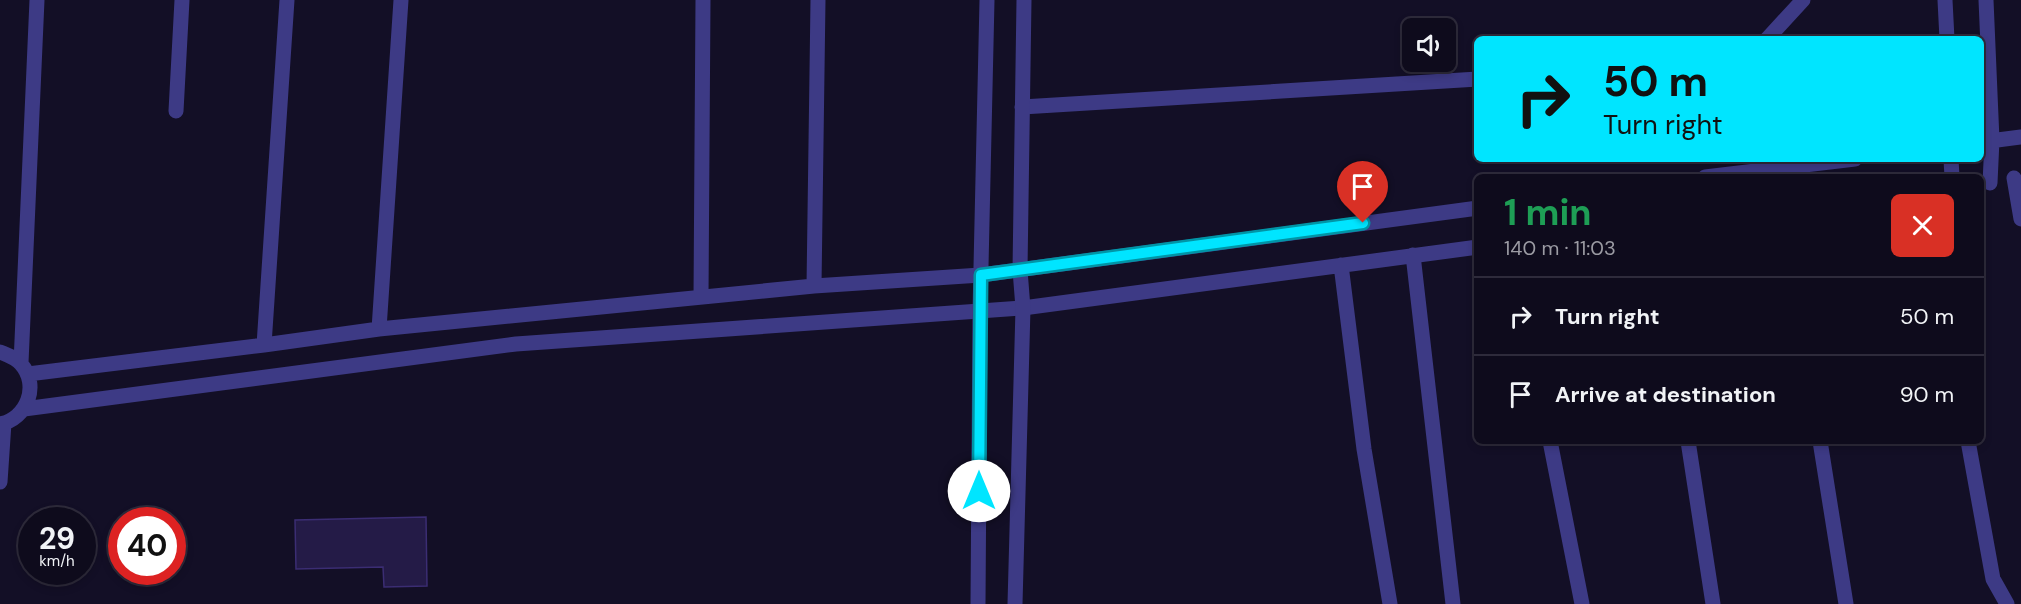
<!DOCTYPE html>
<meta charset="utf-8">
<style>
:root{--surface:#0e0b1c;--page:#1c1929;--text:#f1f3f6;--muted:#9b9ba3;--line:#2e2b3b}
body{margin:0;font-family:"DM Sans",sans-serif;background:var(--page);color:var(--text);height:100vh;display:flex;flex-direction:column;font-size:22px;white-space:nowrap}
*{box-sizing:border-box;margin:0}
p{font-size:20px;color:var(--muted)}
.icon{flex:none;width:33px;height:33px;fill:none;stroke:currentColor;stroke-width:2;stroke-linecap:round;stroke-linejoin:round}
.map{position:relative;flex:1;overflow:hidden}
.sheet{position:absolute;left:1474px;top:174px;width:510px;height:270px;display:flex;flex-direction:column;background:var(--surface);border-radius:9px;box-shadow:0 3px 9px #0003,0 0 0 2px var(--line)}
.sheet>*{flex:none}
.hud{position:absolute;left:1474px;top:36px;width:510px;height:126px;border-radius:9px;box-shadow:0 3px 9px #0003,0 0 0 2px var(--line);background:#00e5ff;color:#111;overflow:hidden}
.tools{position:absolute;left:1402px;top:18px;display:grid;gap:12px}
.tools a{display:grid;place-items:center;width:54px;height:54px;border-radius:9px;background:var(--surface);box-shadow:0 3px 9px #0003,0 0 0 2px var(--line);font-size:30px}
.speed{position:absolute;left:18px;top:507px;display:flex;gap:12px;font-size:30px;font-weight:700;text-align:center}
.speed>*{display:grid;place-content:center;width:78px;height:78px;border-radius:50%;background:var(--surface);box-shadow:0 3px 9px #0003,0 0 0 2px var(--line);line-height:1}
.speed small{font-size:15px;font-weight:400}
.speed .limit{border:9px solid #d22;background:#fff;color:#111}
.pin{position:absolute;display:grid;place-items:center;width:51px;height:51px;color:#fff;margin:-62px -26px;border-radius:50% 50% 50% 0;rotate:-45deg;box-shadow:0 0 6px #0007}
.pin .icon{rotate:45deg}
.me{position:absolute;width:66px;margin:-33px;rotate:0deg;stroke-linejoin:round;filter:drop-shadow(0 0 4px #0008)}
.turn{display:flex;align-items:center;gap:21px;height:126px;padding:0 30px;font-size:27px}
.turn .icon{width:78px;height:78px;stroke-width:2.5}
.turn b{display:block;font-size:42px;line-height:51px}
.round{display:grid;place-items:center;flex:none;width:63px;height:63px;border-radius:9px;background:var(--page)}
.headline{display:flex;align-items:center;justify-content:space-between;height:102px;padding:0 30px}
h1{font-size:36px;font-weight:700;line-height:45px;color:#1e9e55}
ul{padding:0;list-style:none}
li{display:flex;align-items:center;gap:18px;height:78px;padding:0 30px;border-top:2px solid var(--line)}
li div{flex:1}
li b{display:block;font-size:22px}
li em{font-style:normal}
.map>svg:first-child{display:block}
</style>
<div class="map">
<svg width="2021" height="604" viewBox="0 0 2021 604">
<rect width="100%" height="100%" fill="#130f26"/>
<path fill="#241b47" stroke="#3b2d73" stroke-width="1.5" d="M426 517 427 586 384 587 383 567 296 569 295 520Z"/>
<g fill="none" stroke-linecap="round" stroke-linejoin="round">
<path stroke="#3d3a85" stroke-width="15" d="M1767 39 1803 0
M1022 107 1478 79"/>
<path stroke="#3d3a85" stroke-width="15" d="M1945 0 1947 39
M1986 0 1992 140 1990 183
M176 111 182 0
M1982 142 2021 137
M1951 159 1952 177
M1705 177 1855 159
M2014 178 2021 219
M1413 255 1453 604
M1341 265 1364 449 1390 604
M814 286 818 0
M701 297 703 0
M379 329 401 0
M264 345 287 0
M0 352C8 355 16 358 21 364 40 385 27 419 0 424
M21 363 37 0
M28 374 264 345 379 329 814 286 981 275 1478 208
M24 409 516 344 1023 308 1478 247
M1550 441 1582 604
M1688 441 1713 604
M1820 441 1846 604
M1968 441 1993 579 2007 604
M0 482 4 423"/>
<path stroke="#3d3a85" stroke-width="15" d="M978 604 980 311 987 0
M1015 604 1023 308 1020 270 1024 0"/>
</g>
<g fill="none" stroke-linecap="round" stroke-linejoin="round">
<g stroke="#0095a6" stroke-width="15">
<path id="route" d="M979 491 981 275 1363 223"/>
</g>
<use href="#route" stroke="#00e5ff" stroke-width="10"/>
</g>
</svg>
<div class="tools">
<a><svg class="icon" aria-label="sound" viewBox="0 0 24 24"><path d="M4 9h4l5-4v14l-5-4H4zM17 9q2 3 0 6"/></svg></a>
</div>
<div class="speed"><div>29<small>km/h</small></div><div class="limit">40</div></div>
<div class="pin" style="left:1363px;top:223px;background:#d93025"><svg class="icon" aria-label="arrive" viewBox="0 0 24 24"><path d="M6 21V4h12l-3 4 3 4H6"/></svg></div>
<svg class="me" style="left:979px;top:491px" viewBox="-20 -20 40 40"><circle r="19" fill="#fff"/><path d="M0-13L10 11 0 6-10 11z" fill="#00e5ff"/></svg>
<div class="hud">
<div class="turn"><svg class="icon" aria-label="right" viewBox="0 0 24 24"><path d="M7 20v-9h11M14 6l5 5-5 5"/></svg><div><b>50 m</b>Turn right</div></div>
</div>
<section class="sheet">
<div class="headline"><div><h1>1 min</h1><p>140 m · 11:03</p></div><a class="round" style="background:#d93025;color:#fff"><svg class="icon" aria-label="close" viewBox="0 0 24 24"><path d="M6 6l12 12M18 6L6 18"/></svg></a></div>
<ul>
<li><svg class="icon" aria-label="right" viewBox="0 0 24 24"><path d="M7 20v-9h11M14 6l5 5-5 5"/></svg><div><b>Turn right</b></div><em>50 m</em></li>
<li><svg class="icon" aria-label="arrive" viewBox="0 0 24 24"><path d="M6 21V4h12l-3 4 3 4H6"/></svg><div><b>Arrive at destination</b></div><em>90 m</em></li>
</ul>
</section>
</div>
